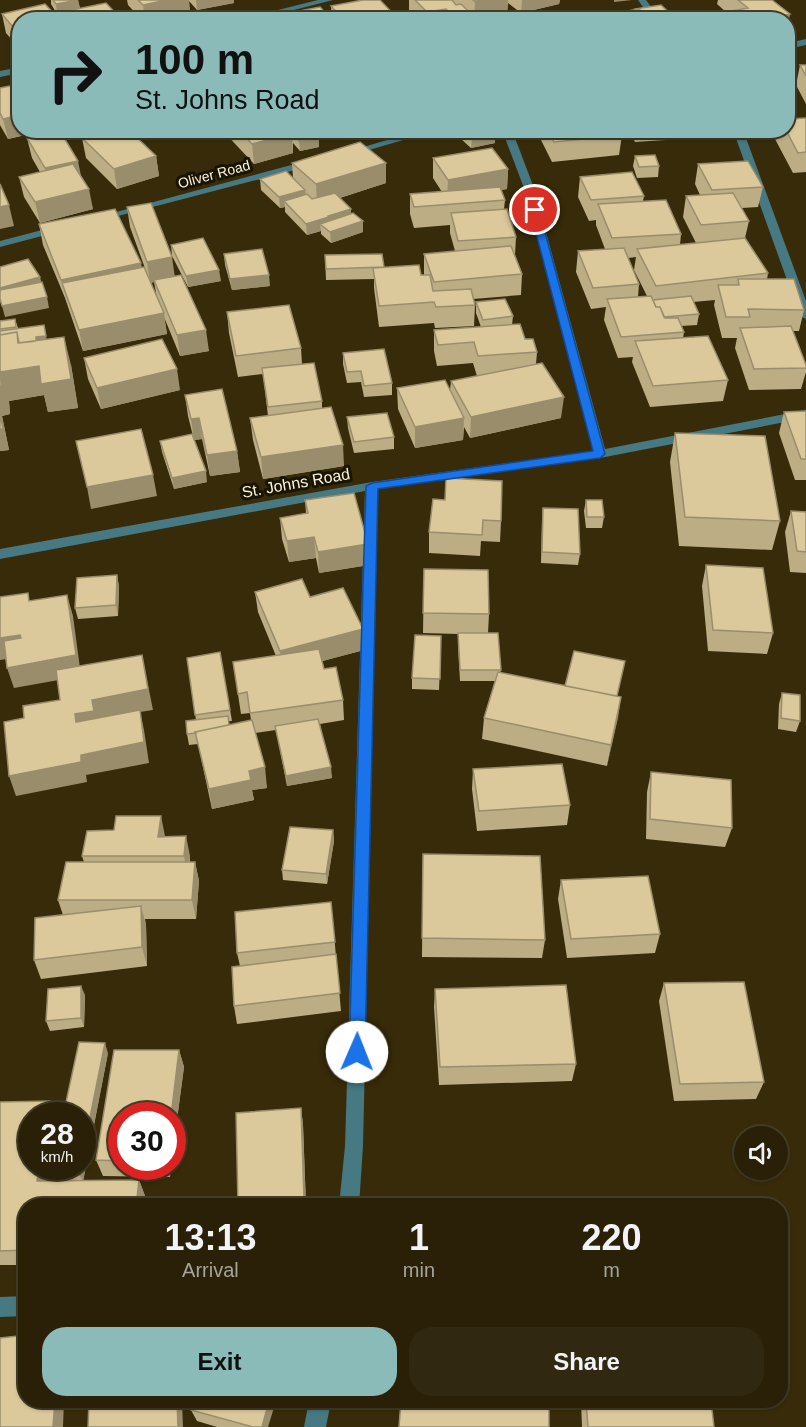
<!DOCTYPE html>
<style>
:root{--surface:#292007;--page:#312811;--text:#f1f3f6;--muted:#a5a39b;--line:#453e28;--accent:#8bbbb9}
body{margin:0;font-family:Arial,sans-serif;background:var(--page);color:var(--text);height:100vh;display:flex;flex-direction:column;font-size:22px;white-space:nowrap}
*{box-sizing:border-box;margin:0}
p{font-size:20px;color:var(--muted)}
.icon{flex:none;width:33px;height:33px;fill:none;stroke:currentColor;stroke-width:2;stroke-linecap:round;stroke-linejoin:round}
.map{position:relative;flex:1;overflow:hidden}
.drawer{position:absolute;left:18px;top:1198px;width:770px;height:210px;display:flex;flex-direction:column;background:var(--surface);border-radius:24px;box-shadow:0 2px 4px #0004,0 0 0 2px var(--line)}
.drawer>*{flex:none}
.banner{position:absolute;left:12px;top:12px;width:783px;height:126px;border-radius:24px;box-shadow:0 2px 4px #0004,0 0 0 2px var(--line);background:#8bbbb9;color:#111;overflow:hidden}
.buttons{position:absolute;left:734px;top:1126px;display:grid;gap:12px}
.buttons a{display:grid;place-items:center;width:54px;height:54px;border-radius:50%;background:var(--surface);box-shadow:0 2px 4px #0004,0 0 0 2px var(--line);font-size:30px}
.speed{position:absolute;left:18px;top:1102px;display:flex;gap:12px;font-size:30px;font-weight:700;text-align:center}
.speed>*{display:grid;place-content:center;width:78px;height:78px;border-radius:50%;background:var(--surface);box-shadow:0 2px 4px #0004,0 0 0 2px var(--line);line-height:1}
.speed small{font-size:15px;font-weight:400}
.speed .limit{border:9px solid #d22;background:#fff;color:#111}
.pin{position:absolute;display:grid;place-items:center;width:51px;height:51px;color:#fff;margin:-26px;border:3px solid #fff;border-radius:50%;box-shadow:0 2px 6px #0007}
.me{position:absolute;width:66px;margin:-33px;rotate:1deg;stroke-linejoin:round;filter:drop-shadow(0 0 4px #0008)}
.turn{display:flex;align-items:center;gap:21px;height:126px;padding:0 24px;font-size:27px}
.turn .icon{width:78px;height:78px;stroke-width:2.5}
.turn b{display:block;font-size:42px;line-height:51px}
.eta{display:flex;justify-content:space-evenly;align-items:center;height:102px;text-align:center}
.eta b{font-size:36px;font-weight:600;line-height:42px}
.action{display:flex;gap:12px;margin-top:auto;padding:12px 24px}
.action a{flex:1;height:69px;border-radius:24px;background:var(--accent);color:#111;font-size:24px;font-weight:600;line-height:69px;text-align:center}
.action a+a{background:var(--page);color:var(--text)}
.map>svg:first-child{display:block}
</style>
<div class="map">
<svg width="806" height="1427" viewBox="0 0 806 1427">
<rect width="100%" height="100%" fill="#372b09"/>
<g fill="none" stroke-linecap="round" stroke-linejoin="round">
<path fill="#467982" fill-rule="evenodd" d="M318 0H333L255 20H238Z
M638 0H646L661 20H652Z
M806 39V45L788 49V43Z
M20 67V73L0 77V71Z
M421 130H438L348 156 343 153Z
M502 130H512L534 188 605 449 806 410V418L600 458 378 489 363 1146 359 1206H339L345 1146 365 491 0 559V549L372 482 593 451 524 188Z
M733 130H743L806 301V319L800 316Z
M310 160 315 163 314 165 99 221 94 218Z
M61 225 65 226V230L0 247V241Z
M26 1296V1316L0 1317V1297Z
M309 1401H331L326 1427H304Z"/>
</g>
<path fill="#bcad85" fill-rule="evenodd" d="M51 0H78L80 8 121 19 63 20 62 13 57 14 51 4Z
M127 0H234V3L197 10 189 1 190 14 166 20H142L128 5Z
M409 0H560L559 4 521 13 508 3 507 14 481 20H416L409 12Z
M718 0H772L788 20H720L721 13 726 12 717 4Z
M331 6 399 20H273V16L332 19Z
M2 14 59 19V20H20V49L6 33Z
M800 65H806V104L796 85Z
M0 88 20 130 43 131 8 139 0 125Z
M806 118V172L793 173 775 139 777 130H788Z
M224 130H315L319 136V147L300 151 293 143V153L254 164 224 132Z
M462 130H494L495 132V143L471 148 461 139Z
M536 130H619L622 135 619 155 552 162Z
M629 130H667L666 140 635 142Z
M27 138 81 177 93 209 40 223 24 197 19 177 40 172 32 158Z
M82 138 156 156 159 176 117 189 86 158Z
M635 156 659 166 658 177 637 178 633 166Z
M433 158 508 169 507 189 501 190 505 200 504 209 516 237 515 255 522 274 521 295 473 299 475 305 474 326 435 328 434 323 379 327 374 288V279L326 280 325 255 421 275H424V254L455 251 450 233V225L414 228 410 214V194L442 192 433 178Z
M292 163 386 183 340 198 351 213 363 232 331 243 321 234V231L307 235 285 212V207L280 208 261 190 260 179 293 178Z
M698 164 763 187 758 207 742 208 749 221 745 238 768 273 767 279 804 310 799 331H793L806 365V372L801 389 749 390 735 348 737 338H722L714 305 715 300 693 302 699 314 697 325 681 326 684 332 683 338 728 380 723 401 650 407 632 362 633 357 618 358 604 320 606 307 591 309 576 272 578 251 605 249 596 225V220L589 221 578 197 580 177 644 196 643 201 681 234 680 245 696 243 683 217 686 196 700 195 695 184ZM636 257 634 270 647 296 638 297 639 284 628 258Z
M127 207 175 276 209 351 180 356 164 317 167 334 83 351 65 298 43 245 39 224 142 267 150 282 130 227ZM154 282 157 298 150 283Z
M171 245 221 281 188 287 172 256Z
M224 254 270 286 232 290 225 265Z
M476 302 513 316 512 325 537 352 536 364 561 418 470 438 464 427 463 440 415 448 398 409 397 388 450 390 451 381 477 376 473 363 437 366 434 351V330L481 327 476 313Z
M227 312 301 348 302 364 322 401V408L344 466 263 479 253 440 250 418 268 416 263 374 238 377 229 333Z
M15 319 18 328 47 339 71 365 78 408 48 412 44 395 9 401 10 414 2 416 9 450 0 451V321Z
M343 353 392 383V395L364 397 361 382 347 383 343 364Z
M84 358 180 390 101 409 88 379Z
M185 395 237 451 240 472 210 476 202 439 194 440 188 416Z
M806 411V480H795L779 433 784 412Z
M347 417 394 437V449L354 453 348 428Z
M675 433 780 521 772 550 679 546 670 462Z
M160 441 207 482 174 489 162 452Z
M433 499 501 521 500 542 481 541 480 556 429 553V532Z
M305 500 369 565 319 573 316 558 289 562 282 539 280 518 306 513Z
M586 500 604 517 602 528H586L584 511Z
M543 508 580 554 578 565 541 563 542 519Z
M791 511 806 512V573L790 572 785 532Z
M706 565 773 633 767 654 708 651 702 586Z
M424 569 489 614 488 633 501 670 500 673 621 697 607 766 482 739 484 718 495 681H460L458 644V634L423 633Z
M117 575 119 587 118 616 78 619 75 608Z
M255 592 310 597 363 629 364 650 322 661 324 669 343 700 344 720 320 724 332 778 287 786 276 730 255 733 267 788 252 790 254 800 212 809 198 744 189 745 187 734 196 720 187 658 220 652 232 721H229V725L251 720 250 713 241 714 233 662 276 656 258 612Z
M441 636 439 690 412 689V678Z
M782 693 800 721 796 732 778 729 779 704Z
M473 769 570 805 567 825 477 831 472 789Z
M651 772 732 828 725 847 646 839 647 792Z
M333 830 334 841 327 884 283 880 282 870Z
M165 837 190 856V862H195L199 881 196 919H145L146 925 147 966 41 979 34 960 63 915 58 900 84 862 82 856Z
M423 854 545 940 542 958 422 957Z
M561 880 660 934 655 953 567 958 558 899Z
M331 902 341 1011 237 1024 234 1006 240 966 237 953Z
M664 983 764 1082 756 1099 674 1101 659 1001Z
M435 989 576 1064 572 1081 439 1085 434 1007Z
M85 995 84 1027 50 1031 46 1021Z
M114 1050H179L184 1067 172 1157V1116H122V1167H171L170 1177 103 1176 96 1160Z
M108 1053 83 1181 139 1180 145 1196 144 1206H26V1265H0V1102L48 1181H55L51 1173Z
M301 1108 303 1125 306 1206H238L236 1113Z
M581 1401H711L714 1427H582Z
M191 1410 268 1427H217L197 1421Z"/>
<path fill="#998d6c" d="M78 0 80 10 57 14 56 4Z
M167 0H189L190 14 166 20H145L143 5Z
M196 0H234V3L197 10Z
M485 0H508L507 14 481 20H474L475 2Z
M522 0H560L559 4 521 13Z
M614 0H632L614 2Z
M446 9 445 20H427V12Z
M790 14 788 28V20H770V18Z
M81 16 82 20H68V19Z
M20 115V130L43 131 8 139 3 119Z
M495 132V143L471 148 472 138Z
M292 133 293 153 254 164 252 144Z
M319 136V147L300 151 299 141Z
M156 156 159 176 117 189 114 169Z
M78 161 82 181 49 188 45 168Z
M386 163V183L317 205 316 184Z
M508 169 507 189 447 200 448 180Z
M89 189 93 209 40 223 35 202Z
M305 190 306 200 284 201 285 207 280 208 279 197Z
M9 205 14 226 0 229V207Z
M351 209V220L320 224 321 231 307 235 306 224 328 216Z
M363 221V232L331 243 330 232Z
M172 257 175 278 150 283 147 262Z
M141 263 145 284 63 286 61 280Z
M219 270 221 281 188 287 186 276Z
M269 275 270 286 232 290 230 279Z
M40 277 43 288 0 300V288Z
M47 297 49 308 5 317 2 306Z
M164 313 167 334 83 351 79 330Z
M44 325 48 347 64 337 71 365 78 408 48 412 44 395 9 401 10 414 2 416 9 450 0 451V360L17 332 36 337Z
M206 330 209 351 180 356 177 335Z
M177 369 180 390 101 409 97 388Z
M564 397 561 418 470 438 471 417Z
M199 418 202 439 194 440 191 419Z
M464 418 463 440 415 448V427Z
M343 445 344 466 263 479 261 457Z
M237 451 240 472 210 476 207 455Z
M206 471 207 482 174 489 172 478Z
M153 475 157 496 91 509 87 487Z
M314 537 316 558 289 562 287 541Z
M368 544 369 565 319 573 318 552Z
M117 575 119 587 118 616 116 605Z
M67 595 73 616 81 676 14 688 7 668Z
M363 629 364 650 282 672 280 651Z
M20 635 27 656 0 660V638Z
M142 655 153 710 140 712 144 730 149 763 86 775 87 782 16 796 9 776 76 722 75 714Z
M621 697 618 718 607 766 611 745Z
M265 767 267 788 252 790 254 800 212 809 209 789 249 771Z
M331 767 332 778 287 786 286 776Z
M161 816 165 836 158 837Z
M333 830 334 841 327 884 326 874Z
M186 836 190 856 188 876 184 856Z
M195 862 199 881 196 919 192 900Z
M141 906 146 925 147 966 142 947Z
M81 986 85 995 84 1027 81 1018Z
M105 1043 108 1053 83 1182 79 1174 81 1167H82V1157Z
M179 1050 184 1067 172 1157V1116H171Z
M50 1101 57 1116H48Z
M301 1108 303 1125 306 1206H305L304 1199Z
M39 1167H50L45 1197 37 1181Z
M166 1167H171L170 1177Z
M139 1180 145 1196 144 1206H136Z
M55 1401H64L63 1427H53Z
M177 1401H182L183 1427H178Z
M269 1401H276L268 1427H262Z"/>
<path fill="#dbc99b" stroke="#998d6c" stroke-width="1.5" d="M53 0H78L56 4Z
M138 0H167L143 5Z
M363 0H380L399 20H344L331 6Z
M415 0H452L456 5 461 4 477 20H456L446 9 427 12Z
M473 0H485L475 2Z
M738 0H772L790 14 770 18 772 20H729L721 13 748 8Z
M106 3 121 19 84 20 81 16 68 19 62 12Z
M45 4 59 19 20 20V32L18 33 2 14Z
M661 5 677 20H652L639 9 636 10 635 9Z
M320 7 332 20H276L273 16Z
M639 9 652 20 615 19 632 16 627 11Z
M597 12 606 20H588L583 15Z
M800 65H806V76Z
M20 84V115L3 119 0 113V88Z
M806 118V152L798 153 786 130H788V119Z
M107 130H129L156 156 114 169 82 138Z
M239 130H289L292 133 252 144Z
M290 130H314L319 136 299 141Z
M464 130H494L495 132 472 138Z
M548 130H619L622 135 554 142Z
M60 131 78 161 45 168 27 138Z
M360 142 386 163 316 184 292 163Z
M492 148 508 169 448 180 433 158Z
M655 155 659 166 639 167 635 156Z
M748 161 763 187 712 190 698 164Z
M73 164 89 189 35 202 19 177Z
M286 171 305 190 279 197 260 179Z
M632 172 644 196 591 200 580 177Z
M0 184 9 205 0 207Z
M500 187 505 200 414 207 410 194Z
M335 193 351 209 328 216 329 217 306 224 284 201 307 194 312 199Z
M733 193 749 221 701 225 686 196Z
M666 200 681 234 612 238 598 204Z
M151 203 172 257 147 262 127 207Z
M115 209 141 263 61 280 39 224Z
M507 209 516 237 458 241 451 213Z
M353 213 363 221 330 232 320 224Z
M203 238 219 270 186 276 171 245Z
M745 238 768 273 656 286 637 249Z
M511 246 522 274 434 282 424 254Z
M624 248 639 284 593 288 578 251Z
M262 249 269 275 230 279 224 254Z
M382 254 384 267 326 269 325 255Z
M28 259 40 277 0 288V267Z
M419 265 421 275H430L433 291 471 289 475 305 436 307 434 302 379 306 373 268Z
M144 267 164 313 79 330 62 283Z
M181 275 206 330 177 335 154 280Z
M738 279H794L804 310 748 309 750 317H726L718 285H739Z
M42 282 47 297 2 306 0 299V290Z
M651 296 656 307H660L665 318H678L684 332 621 337 607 299Z
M691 296 699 314 664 317 660 307H656L653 300Z
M505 299 513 316 483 320 476 302Z
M289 305 301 348 236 356 227 312Z
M15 319 16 327 0 329V321Z
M520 324 525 339H533L537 352 478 356 474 342 438 345 434 330Z
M44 325 46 336 36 337V341L19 343 17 332 0 335V331Z
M791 326 806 365V368L754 369 740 328Z
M17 332 18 343 64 337 71 379 41 384 39 366 1 372 2 386H0V335Z
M708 336 728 380 653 386 635 341Z
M162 339 177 369 97 388 84 358Z
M384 349 392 383 364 386 361 371 347 372 343 353Z
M314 363 322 401 268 407 262 368Z
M542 363 564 397 471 417 451 381Z
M445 380 464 418 415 427 397 388Z
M222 389 237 451 207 455 199 418 191 419 185 395Z
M331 407 343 445 261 457 250 418Z
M806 411V459H801L784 412Z
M387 413 394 437 354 442 347 417Z
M0 414 3 429H0Z
M141 429 153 475 87 487 76 441Z
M675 433 765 436 780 521 685 517Z
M192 434 206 471 172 478 160 441Z
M446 478 502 481 501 521 483 520 482 535 429 532 433 499 445 500Z
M354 493 368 544 318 552 314 537 287 541 280 518 308 513 305 500Z
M586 500H602L604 517H587Z
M543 508 578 509 580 554 542 552Z
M791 511 806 512V552L797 551Z
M706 565 763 568 773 633 713 630Z
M424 569 488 570 489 614 423 613Z
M117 575 116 605 75 608 77 578Z
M302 579 310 597 343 588 363 629 280 651 255 592Z
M28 593 29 601 67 595 76 655 7 668 4 641 21 638 20 635 0 638V597Z
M458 633H498L501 670H460Z
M415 635 441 636 440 679 412 678Z
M319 649 324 669 336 667 343 700 250 713 247 692 238 694 233 662Z
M574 651 625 661 617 696 565 686Z
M220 652 230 710 195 715 187 658Z
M142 655 148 689 92 700 94 711 75 714 76 722 140 710 144 742 81 755V762L9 776 4 722 24 718 23 706 60 700 56 670Z
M498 672 621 697 611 745 484 718Z
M782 693 800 695V721L781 718Z
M228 716 229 725 195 732 196 733 187 734 186 721Z
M318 719 331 767 286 776 275 726Z
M252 720 265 767 249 771 251 780 209 789 195 732Z
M562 764 570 805 479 811 473 769Z
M651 772 731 780 732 828 650 819Z
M116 816H161L158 837 186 836 184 856H82L87 831 114 830Z
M290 827 333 830 326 874 282 870Z
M423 854 540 856 545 940 422 938Z
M66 862H195L192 900H58Z
M648 876 660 934 571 939 561 880Z
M331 902 335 942 237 953 235 912Z
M141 906 142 947 34 960 35 918Z
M336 954 340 993 234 1006 232 967Z
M744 982 764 1082 680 1084 664 983Z
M566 985 576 1064 440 1067 435 989Z
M81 986V1018L46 1021 48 989Z
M79 1042 105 1043 82 1157V1116H63Z
M114 1050H179L171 1116H122V1161L96 1160Z
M50 1101 48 1116H32V1167H39L37 1181 139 1180 136 1206H26V1250L0 1251V1102Z
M301 1108 304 1199 238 1205 236 1113Z
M52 1167H81L79 1174 51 1173Z
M26 1335V1401H55L53 1427H0V1338Z
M89 1401H177L178 1427H88Z
M194 1401H269L262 1427H253L191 1410Z
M401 1401H549V1427H399Z
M586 1401H711L714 1427H588Z"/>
<path fill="#1a73e8" stroke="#114b97" stroke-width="1.5" d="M535 207 539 210 605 454 600 458 378 489 365 1052 363 1057 357 1060 351 1057 349 1052 366 486 372 483 593 451 530 210Z"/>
<g text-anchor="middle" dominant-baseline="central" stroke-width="6" stroke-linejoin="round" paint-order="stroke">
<g font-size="14" fill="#fbf2da" stroke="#1a1403">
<text transform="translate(214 174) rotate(-15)">Oliver Road</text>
</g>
<g font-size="16" fill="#fbf2da" stroke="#1a1403">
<text transform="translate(296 483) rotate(-10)">St. Johns Road</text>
</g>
</g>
</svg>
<div class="buttons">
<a><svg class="icon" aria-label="sound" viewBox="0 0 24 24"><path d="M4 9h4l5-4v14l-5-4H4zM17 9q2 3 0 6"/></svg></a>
</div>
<div class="speed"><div>28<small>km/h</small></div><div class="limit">30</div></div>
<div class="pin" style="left:535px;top:210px;background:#d93025"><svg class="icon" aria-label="arrive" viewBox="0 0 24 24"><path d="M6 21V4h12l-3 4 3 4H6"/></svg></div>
<svg class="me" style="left:357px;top:1052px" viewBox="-20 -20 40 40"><circle r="19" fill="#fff"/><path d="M0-13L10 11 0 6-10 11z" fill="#1a73e8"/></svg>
<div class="banner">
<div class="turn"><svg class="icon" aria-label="right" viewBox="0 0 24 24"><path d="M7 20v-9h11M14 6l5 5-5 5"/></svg><div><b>100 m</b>St. Johns Road</div></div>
</div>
<section class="drawer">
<div class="eta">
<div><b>13:13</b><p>Arrival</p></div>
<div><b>1</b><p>min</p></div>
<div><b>220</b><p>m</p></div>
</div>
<div class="action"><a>Exit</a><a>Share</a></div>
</section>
</div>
